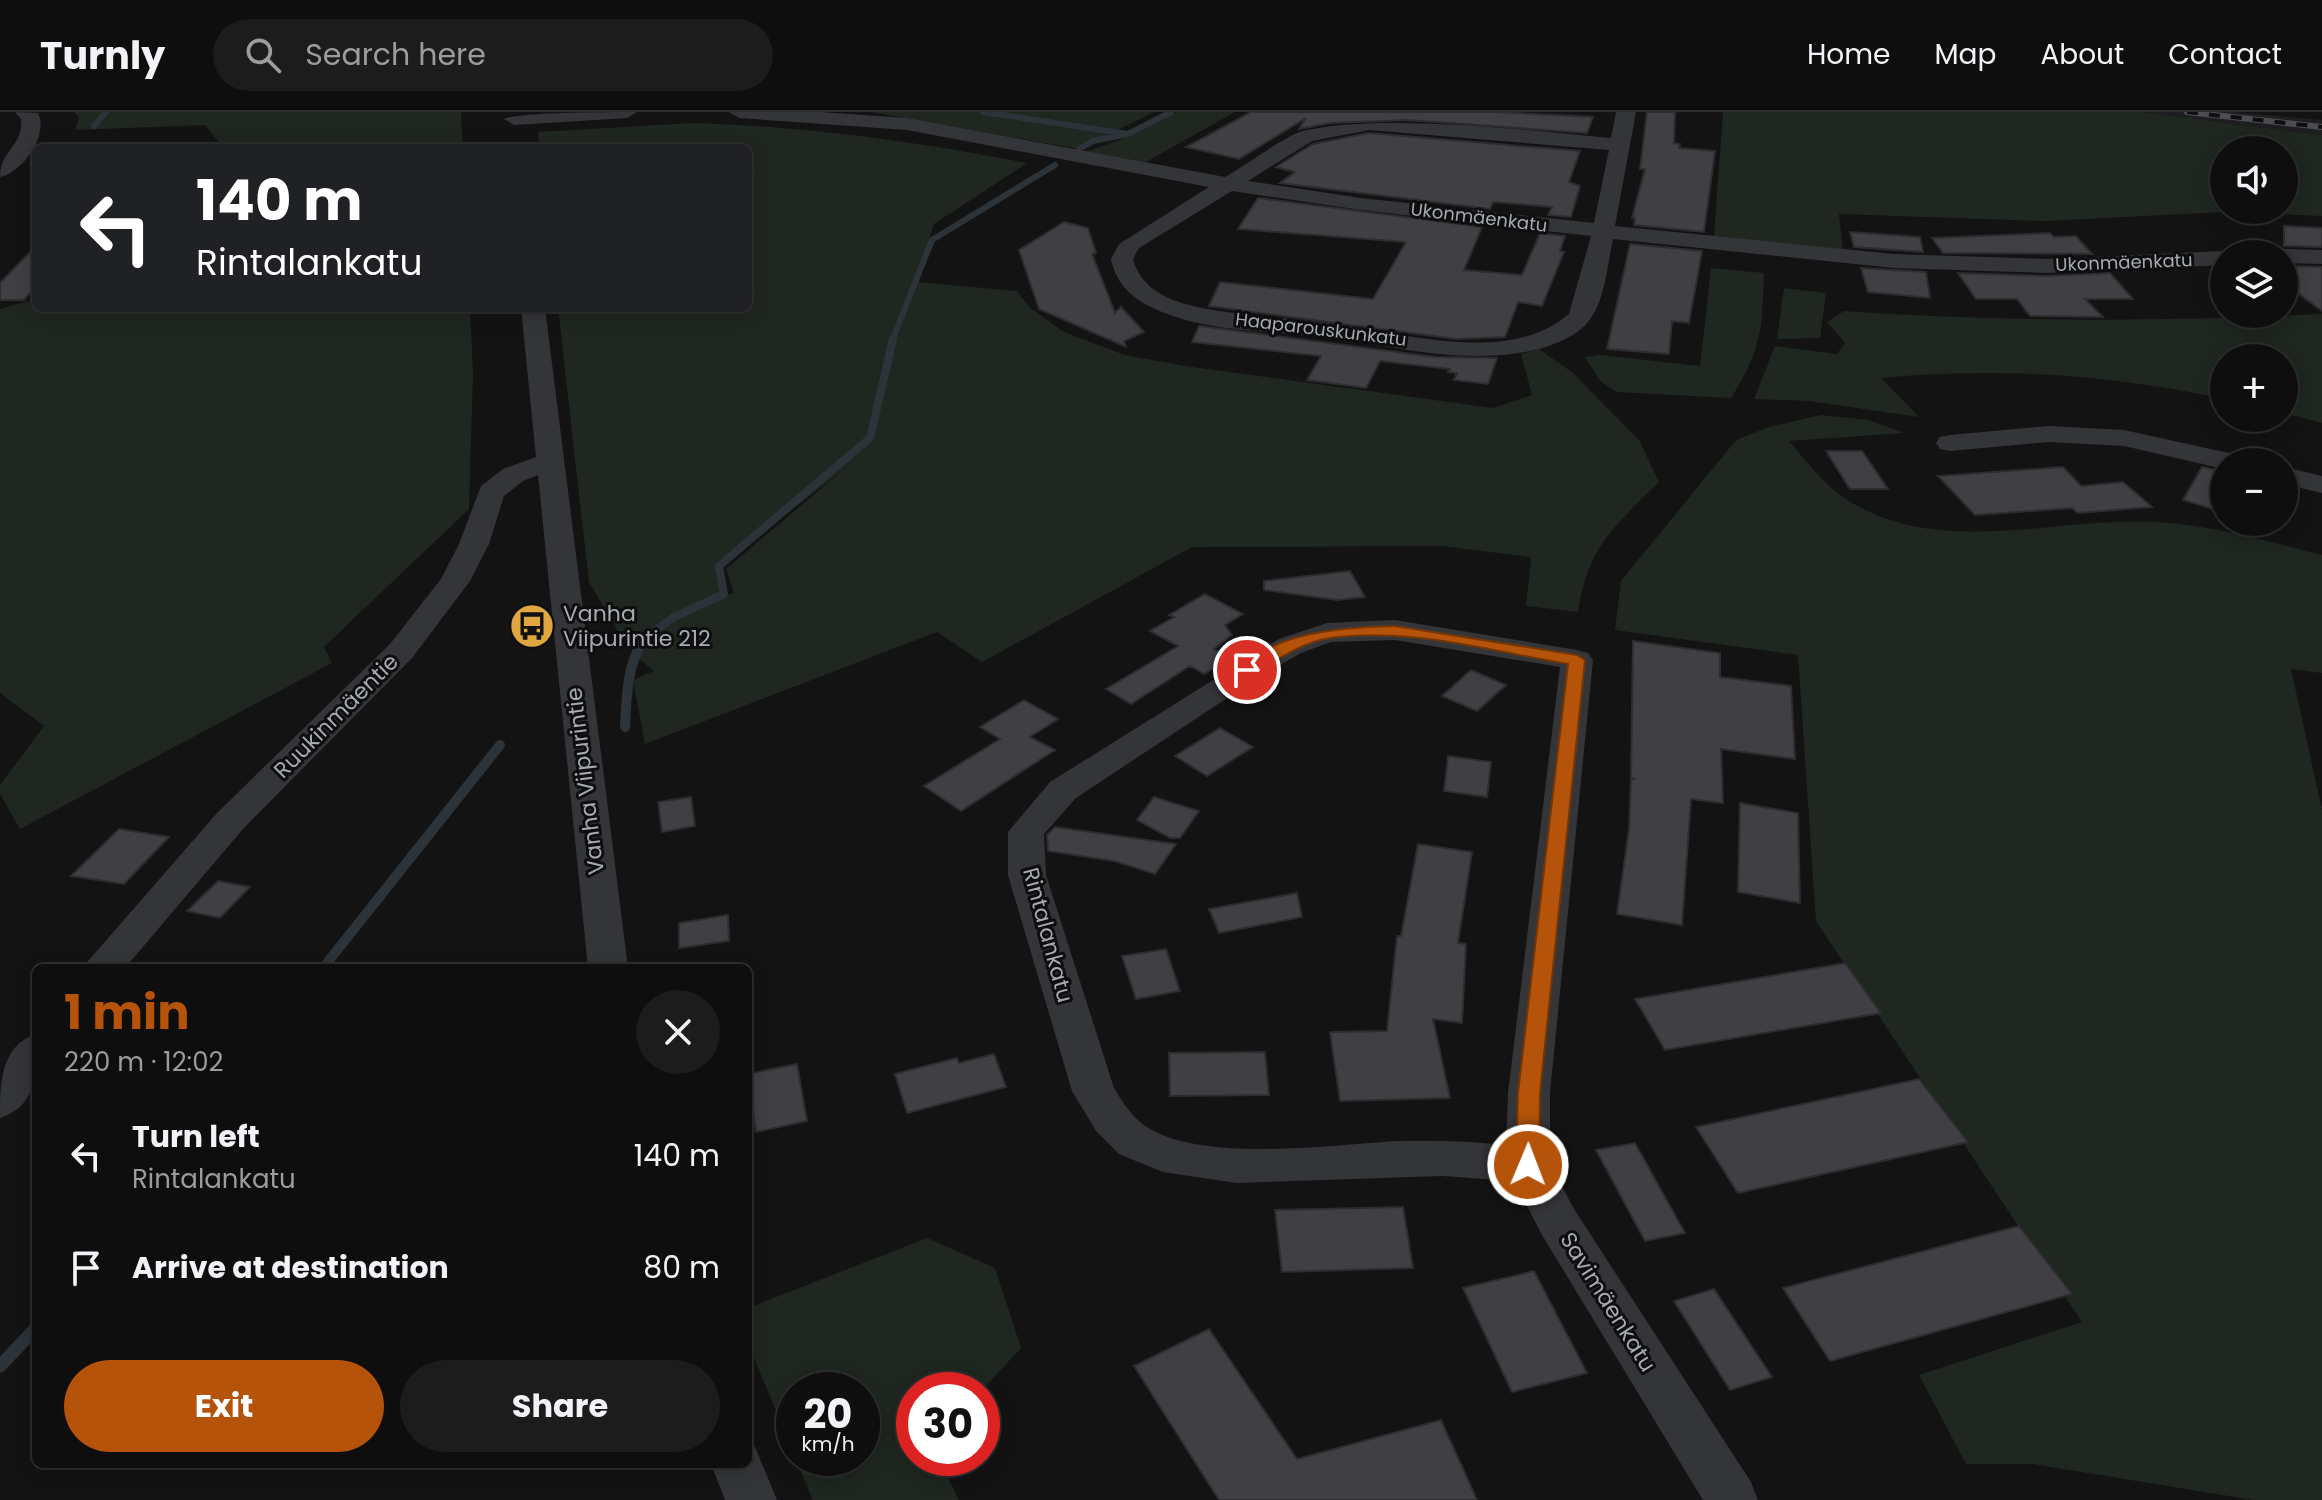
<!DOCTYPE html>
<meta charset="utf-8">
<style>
:root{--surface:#0e0e0f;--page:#1c1c1d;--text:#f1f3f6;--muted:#9b9c9e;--line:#2e2e2f;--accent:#b45309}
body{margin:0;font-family:Poppins,sans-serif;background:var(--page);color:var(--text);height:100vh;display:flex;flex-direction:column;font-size:30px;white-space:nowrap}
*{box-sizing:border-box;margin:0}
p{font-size:26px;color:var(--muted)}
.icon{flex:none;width:44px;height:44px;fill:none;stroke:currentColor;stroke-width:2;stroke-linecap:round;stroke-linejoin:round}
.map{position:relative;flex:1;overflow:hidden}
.drawer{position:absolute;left:32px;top:852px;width:720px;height:504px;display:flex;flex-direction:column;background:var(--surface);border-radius:12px;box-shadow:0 4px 20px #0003,0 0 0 2px var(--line)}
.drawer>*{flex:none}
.banner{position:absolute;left:32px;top:32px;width:720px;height:168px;border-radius:12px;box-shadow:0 4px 20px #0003,0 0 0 2px var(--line);background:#202124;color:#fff;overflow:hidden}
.controls{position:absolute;left:2210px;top:24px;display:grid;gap:16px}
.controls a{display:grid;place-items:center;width:88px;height:88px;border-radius:50%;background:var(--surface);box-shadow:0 4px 20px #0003,0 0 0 2px var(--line);font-size:40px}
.speed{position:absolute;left:776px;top:1260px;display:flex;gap:16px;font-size:40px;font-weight:700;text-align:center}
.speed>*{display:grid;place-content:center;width:104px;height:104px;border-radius:50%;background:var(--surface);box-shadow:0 4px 20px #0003,0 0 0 2px var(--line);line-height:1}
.speed small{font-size:20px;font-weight:400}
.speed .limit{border:12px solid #d22;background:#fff;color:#111}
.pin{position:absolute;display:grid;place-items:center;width:68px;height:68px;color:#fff;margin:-34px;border:4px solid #fff;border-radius:50%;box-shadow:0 2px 8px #0007}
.me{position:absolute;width:88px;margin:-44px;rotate:1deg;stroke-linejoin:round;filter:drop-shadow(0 0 6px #0008)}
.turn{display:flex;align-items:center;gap:28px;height:168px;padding:0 32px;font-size:36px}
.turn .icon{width:104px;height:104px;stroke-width:2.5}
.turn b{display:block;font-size:56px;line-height:68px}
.round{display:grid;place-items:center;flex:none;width:84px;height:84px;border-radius:42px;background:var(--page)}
.summary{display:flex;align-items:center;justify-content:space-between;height:136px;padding:0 32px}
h1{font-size:48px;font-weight:700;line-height:60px;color:var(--accent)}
.primary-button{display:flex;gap:16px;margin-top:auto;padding:16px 32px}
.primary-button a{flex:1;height:92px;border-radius:48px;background:var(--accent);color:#fff;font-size:32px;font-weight:700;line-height:92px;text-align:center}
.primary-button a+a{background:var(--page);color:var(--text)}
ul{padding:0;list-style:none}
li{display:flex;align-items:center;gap:24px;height:112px;padding:0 32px}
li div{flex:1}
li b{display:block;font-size:30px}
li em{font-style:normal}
header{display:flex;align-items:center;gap:48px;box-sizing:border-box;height:112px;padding:0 40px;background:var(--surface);border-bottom:2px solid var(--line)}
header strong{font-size:38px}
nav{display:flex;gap:44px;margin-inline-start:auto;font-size:28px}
.search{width:560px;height:72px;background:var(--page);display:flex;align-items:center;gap:20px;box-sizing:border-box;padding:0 28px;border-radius:44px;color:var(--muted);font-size:30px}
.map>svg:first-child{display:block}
</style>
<header>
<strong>Turnly</strong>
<div class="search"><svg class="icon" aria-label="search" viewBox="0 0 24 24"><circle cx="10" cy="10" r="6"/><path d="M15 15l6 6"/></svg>Search here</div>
<nav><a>Home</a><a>Map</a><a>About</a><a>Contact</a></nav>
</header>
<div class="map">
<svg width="2322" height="1388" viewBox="0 0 2322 1388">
<rect width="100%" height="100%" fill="#131314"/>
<path fill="#1f1f21" d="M2143 0H2231L2322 8V23Z"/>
<path fill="#1f2720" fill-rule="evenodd" d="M74 0H461L463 36H224L205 13 75 18 79 5Z
M871 0H1154L1079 37Z
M1177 0H1235L1146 50 1086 40 1133 23Z
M1723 0H2142L2322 23V104L2223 100 2045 109 1839 102 1843 138 1714 124ZM2224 38H2284V98H2224Z
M694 11C810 15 913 29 1027 51L934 112 916 170 1017 179 1029 195 1064 220 1125 243 1185 254 1493 296 1532 283 1521 242 1539 237 1573 261 1639 328 1659 370C1614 415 1588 434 1578 500L1526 494 1531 445 1442 434 1192 435 982 550 937 520 645 632 633 568 654 559 637 545 651 517 624 529 589 470 558 196H748V36H540L538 20ZM849 353 726 457 734 481 707 490 724 482 720 454Z
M1711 156 1764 161C1762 216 1762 238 1731 286L1617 280 1601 270 1585 245 1600 243 1700 254Z
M1784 176 1826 181 1820 226 1777 227Z
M36 187V196H470L473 261 469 397 324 535 332 551 20 717 0 682V673L44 614 0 581V197Z
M1844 199C2004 210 2162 210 2322 202V311L2284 301V246H2224V287C2109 262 1998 255 1881 266L1919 305 1809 289 1754 287 1775 234 1837 242 1845 231 1827 210Z
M1821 303 1869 308 1904 321 1789 329C1807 350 1825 374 1849 389 1941 446 2055 405 2155 410 2212 413 2267 429 2322 443V561L2291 557 2322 698V1388H2253L2033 1352H1966L1919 1263 2082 1210 1816 809 1798 543 1615 518 1621 469 1736 328 1769 315Z
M927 1126 995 1156 1021 1236 982 1278H914V1346H938L959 1388H813L795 1346H862V1278H794V1343L748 1231V1196Z"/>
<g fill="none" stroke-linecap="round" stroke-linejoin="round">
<path stroke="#2c3339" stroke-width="6" d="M983 0 1128 22
M94 14 106 0
M1079 37 1093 29 1128 22 1171 0
M892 229 932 128 1055 53"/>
<path stroke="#2c3339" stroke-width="8" d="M649 523 674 505 724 482 719 454 870 326 893 227"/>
<path stroke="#2c3339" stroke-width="10" d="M625 615C627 583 626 544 651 521
M323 856 500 633"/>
<path stroke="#2c3339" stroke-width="13" d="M0 1254 36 1216"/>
</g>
<path fill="#404044" stroke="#2d2d30" stroke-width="2" d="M1251 0H1494L1593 5 1587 21 1408 8 1330 11 1299 17 1306 6 1239 47 1186 35Z
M1647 0H1675L1674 31 1680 32 1679 36 1715 39 1704 120 1634 113 1635 106H1632L1645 57H1640Z
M1369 21 1580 39 1569 70 1580 74 1571 105 1548 103 1552 95 1493 90 1490 97 1280 71 1295 60 1276 55 1313 32Z
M1258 86 1482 115 1464 158 1522 163 1540 121 1565 124 1560 139 1564 140 1542 194 1518 190 1505 225 1456 227 1209 194 1220 170 1373 187 1406 130 1238 117Z
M1064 110 1088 116 1096 141 1092 142 1115 201 1121 195 1144 220 1124 229 1126 235 1039 197 1019 138Z
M2284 114 2322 116V135L2284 134Z
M1850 120 1920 125 1923 140 1854 135Z
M2050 121 2054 125 2076 124 2092 142 1943 141 1932 126Z
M1630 132 1702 139 1689 211 1672 209 1669 242 1607 237Z
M36 134V174L24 188H0V171Z
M2284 154 2322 155V199L2284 171Z
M1861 156 1926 160 1930 186 1868 180Z
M1958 161 2046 164 2110 161 2133 187H2085L2103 205 2030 204 2017 187H1976Z
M1199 214 1435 245 1497 246 1488 272 1454 268 1457 261 1448 260 1450 257 1380 249 1366 276 1307 268 1321 244 1192 230Z
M1826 339H1862L1888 377H1850Z
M2063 355 2081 374 2123 370 2152 395 2078 401 2072 396 1975 403 1938 364Z
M2202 355 2224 360V400L2183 388Z
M1350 459 1365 485 1337 488 1264 478V469Z
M1205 482 1243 502 1225 513 1232 523 1214 537 1231 546 1204 562 1190 554 1131 592 1106 577 1178 534 1150 519 1174 505 1169 503Z
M1633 529 1720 541V565L1791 574 1795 647 1721 637 1723 691 1691 687 1682 813 1617 802 1629 717 1631 667H1634L1631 665Z
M1471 558 1506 573 1477 599 1442 584Z
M1024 588 1058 607 1030 625 1055 638 961 699 924 674 1000 627 980 615Z
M1220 616 1253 635 1207 664 1175 644Z
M1448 644 1491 650 1487 685 1444 679Z
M691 685 695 714 662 720 658 690Z
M1154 685 1199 699 1180 726H1170L1137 708Z
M1740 691 1798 701 1800 791 1738 780Z
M1055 715 1133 726 1176 732 1155 762 1114 749 1048 739 1047 723Z
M119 717 169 725 124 772 71 764Z
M1418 732 1472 740 1458 831 1466 832 1462 911 1433 907 1450 986 1340 989 1330 920 1387 919 1397 824H1401Z
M218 769 250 775 220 806 187 799Z
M1297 781 1302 805 1219 821 1209 797Z
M728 803 729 829 679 836V811Z
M1166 837 1180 879 1136 887 1122 844Z
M1845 851 1881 901 1665 938 1635 887Z
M1265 940 1269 983 1170 984 1169 941Z
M994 942 1006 975 907 1001 895 962 957 946 959 951Z
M797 952 807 1009 756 1020 748 962Z
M1919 967 1968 1030 1738 1081 1696 1015Z
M1635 1031 1685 1121 1645 1129 1596 1038Z
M1403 1095 1413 1156 1282 1160 1275 1098Z
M2019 1114 2072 1182 1830 1249 1783 1176Z
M1534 1159 1587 1261 1512 1280 1463 1176Z
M1714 1177 1772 1265 1730 1278 1674 1189Z
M1209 1217 1297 1347 1441 1308 1477 1388H1219L1134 1254Z"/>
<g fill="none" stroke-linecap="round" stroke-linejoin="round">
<path fill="#343539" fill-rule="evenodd" d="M15 0 38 1C49 23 23 60 0 65 0 38 24 34 21 7Z
M637 0 627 6 514 13 504 7C518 0 613 0 637 0Z
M729 0H820L907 6 1225 65C1249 51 1273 32 1299 20 1372 0 1529 18 1611 26L1616 0H1636L1615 114 1893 142 2046 147 2224 139 2233 142H2224V153L2046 161 1893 156 1613 127C1607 154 1605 198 1581 217 1560 234 1528 241 1501 243 1442 248 1384 233 1326 225 1267 218 1200 221 1147 193 1128 183 1115 168 1111 147L1119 132 1209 75 907 18 739 6ZM1369 18 1609 38 1594 111 1361 86 1248 69 1312 29ZM1232 79 1361 98 1591 124 1569 202C1508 254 1405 221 1335 212 1296 207 1257 204 1218 199 1184 193 1143 185 1133 147L1139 136Z
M2284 137 2322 138V152L2284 151V142H2274Z
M521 196H545L628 856H588L538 363 523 369 504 384 489 432 470 469 412 546 243 717 125 856H82L217 701 390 532 441 467 459 432 481 374 503 357 536 345Z
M2049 314 2124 318 2242 344 2246 350H2224V357L2124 334 2049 330 1950 339 1940 337 1936 331 1940 325 1950 323Z
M2284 355 2322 364V381L2284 372Z
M1395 508 1577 538 1588 541 1593 548 1550 981V1052L1574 1097 1751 1370 1758 1388H1703L1542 1123 1514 1069 1442 1064 1237 1071 1163 1060 1119 1042 1096 1019 1072 979 1008 763V720L1050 670 1279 527 1327 511ZM1395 528 1560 555 1508 981 1506 1033C1470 1029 1434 1028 1397 1029 1331 1033 1207 1050 1150 1017 1134 1008 1123 991 1114 976L1046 763 1044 722 1076 686 1259 565 1301 541 1331 530Z
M36 922C36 957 40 993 0 1006 0 972 0 934 36 922Z
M748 1332 755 1335 777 1388H725L711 1352H748Z"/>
<g stroke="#4b4d52" stroke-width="6">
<path id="rail" d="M2187 0 2322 15"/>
</g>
<use href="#rail" stroke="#0e0e0f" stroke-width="4" stroke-dasharray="11" stroke-linecap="butt"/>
</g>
<path fill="#b45309" stroke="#753606" stroke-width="2" d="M1395 514 1577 543 1585 548 1540 981 1539 1053 1536 1059H1520L1516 1053 1518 981 1568 552C1491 539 1408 515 1330 526 1302 530 1277 548 1253 562L1247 563 1239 558C1277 518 1344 516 1395 514Z"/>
<defs>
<g id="bus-disc" transform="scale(2.3)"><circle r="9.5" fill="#e0a63f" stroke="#0e0e0f"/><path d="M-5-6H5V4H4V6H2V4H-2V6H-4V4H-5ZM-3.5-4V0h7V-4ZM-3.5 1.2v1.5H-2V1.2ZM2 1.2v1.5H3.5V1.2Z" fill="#111"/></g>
</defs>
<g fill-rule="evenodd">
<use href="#bus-disc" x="532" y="514"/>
</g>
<g text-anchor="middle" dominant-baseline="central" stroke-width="6" stroke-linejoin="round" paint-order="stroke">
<g font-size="18" fill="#a6aab3" stroke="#0e0e0f">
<text transform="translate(1479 105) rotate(7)">Ukonmäenkatu</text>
<text transform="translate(2124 150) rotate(-2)">Ukonmäenkatu</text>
<text transform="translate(1321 217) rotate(7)">Haaparouskunkatu</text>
</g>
<g font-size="22" fill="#a6aab3" stroke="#0e0e0f" text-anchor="start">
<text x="563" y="501">Vanha<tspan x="563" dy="25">Viipurintie 212</tspan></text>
</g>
<g font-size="22" fill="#a6aab3" stroke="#0e0e0f">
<text transform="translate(336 604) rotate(-45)">Ruukinmäentie</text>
<text transform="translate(585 669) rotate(-97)">Vanha Viipurintie</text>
<text transform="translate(1048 823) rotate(75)">Rintalankatu</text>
<text transform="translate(1608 1190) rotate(58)">Savimäenkatu</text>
</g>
</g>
</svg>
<div class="controls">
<a><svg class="icon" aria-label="sound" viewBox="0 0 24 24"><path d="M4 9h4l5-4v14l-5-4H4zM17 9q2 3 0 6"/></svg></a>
<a><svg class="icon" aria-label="layers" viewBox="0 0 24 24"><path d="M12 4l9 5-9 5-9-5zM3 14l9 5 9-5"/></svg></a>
<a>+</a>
<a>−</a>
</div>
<div class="speed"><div>20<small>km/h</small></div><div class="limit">30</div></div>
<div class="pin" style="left:1247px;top:558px;background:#d93025"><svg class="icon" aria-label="arrive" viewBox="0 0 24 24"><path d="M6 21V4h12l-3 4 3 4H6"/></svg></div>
<svg class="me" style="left:1528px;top:1053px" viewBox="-20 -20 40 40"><circle r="17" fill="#b45309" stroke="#fff" stroke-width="3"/><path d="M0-11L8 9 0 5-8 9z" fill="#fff"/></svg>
<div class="banner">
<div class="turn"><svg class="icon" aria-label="left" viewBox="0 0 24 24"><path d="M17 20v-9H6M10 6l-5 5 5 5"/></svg><div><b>140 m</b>Rintalankatu</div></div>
</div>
<section class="drawer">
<div class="summary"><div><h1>1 min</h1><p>220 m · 12:02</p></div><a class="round"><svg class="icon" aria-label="close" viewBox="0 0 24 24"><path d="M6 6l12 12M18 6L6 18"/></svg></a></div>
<ul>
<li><svg class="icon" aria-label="left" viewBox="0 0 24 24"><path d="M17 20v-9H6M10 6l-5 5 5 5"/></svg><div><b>Turn left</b><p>Rintalankatu</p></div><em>140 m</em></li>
<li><svg class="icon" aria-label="arrive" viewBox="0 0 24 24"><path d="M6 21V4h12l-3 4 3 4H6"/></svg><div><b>Arrive at destination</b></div><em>80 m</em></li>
</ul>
<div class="primary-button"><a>Exit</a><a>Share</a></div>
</section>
</div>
